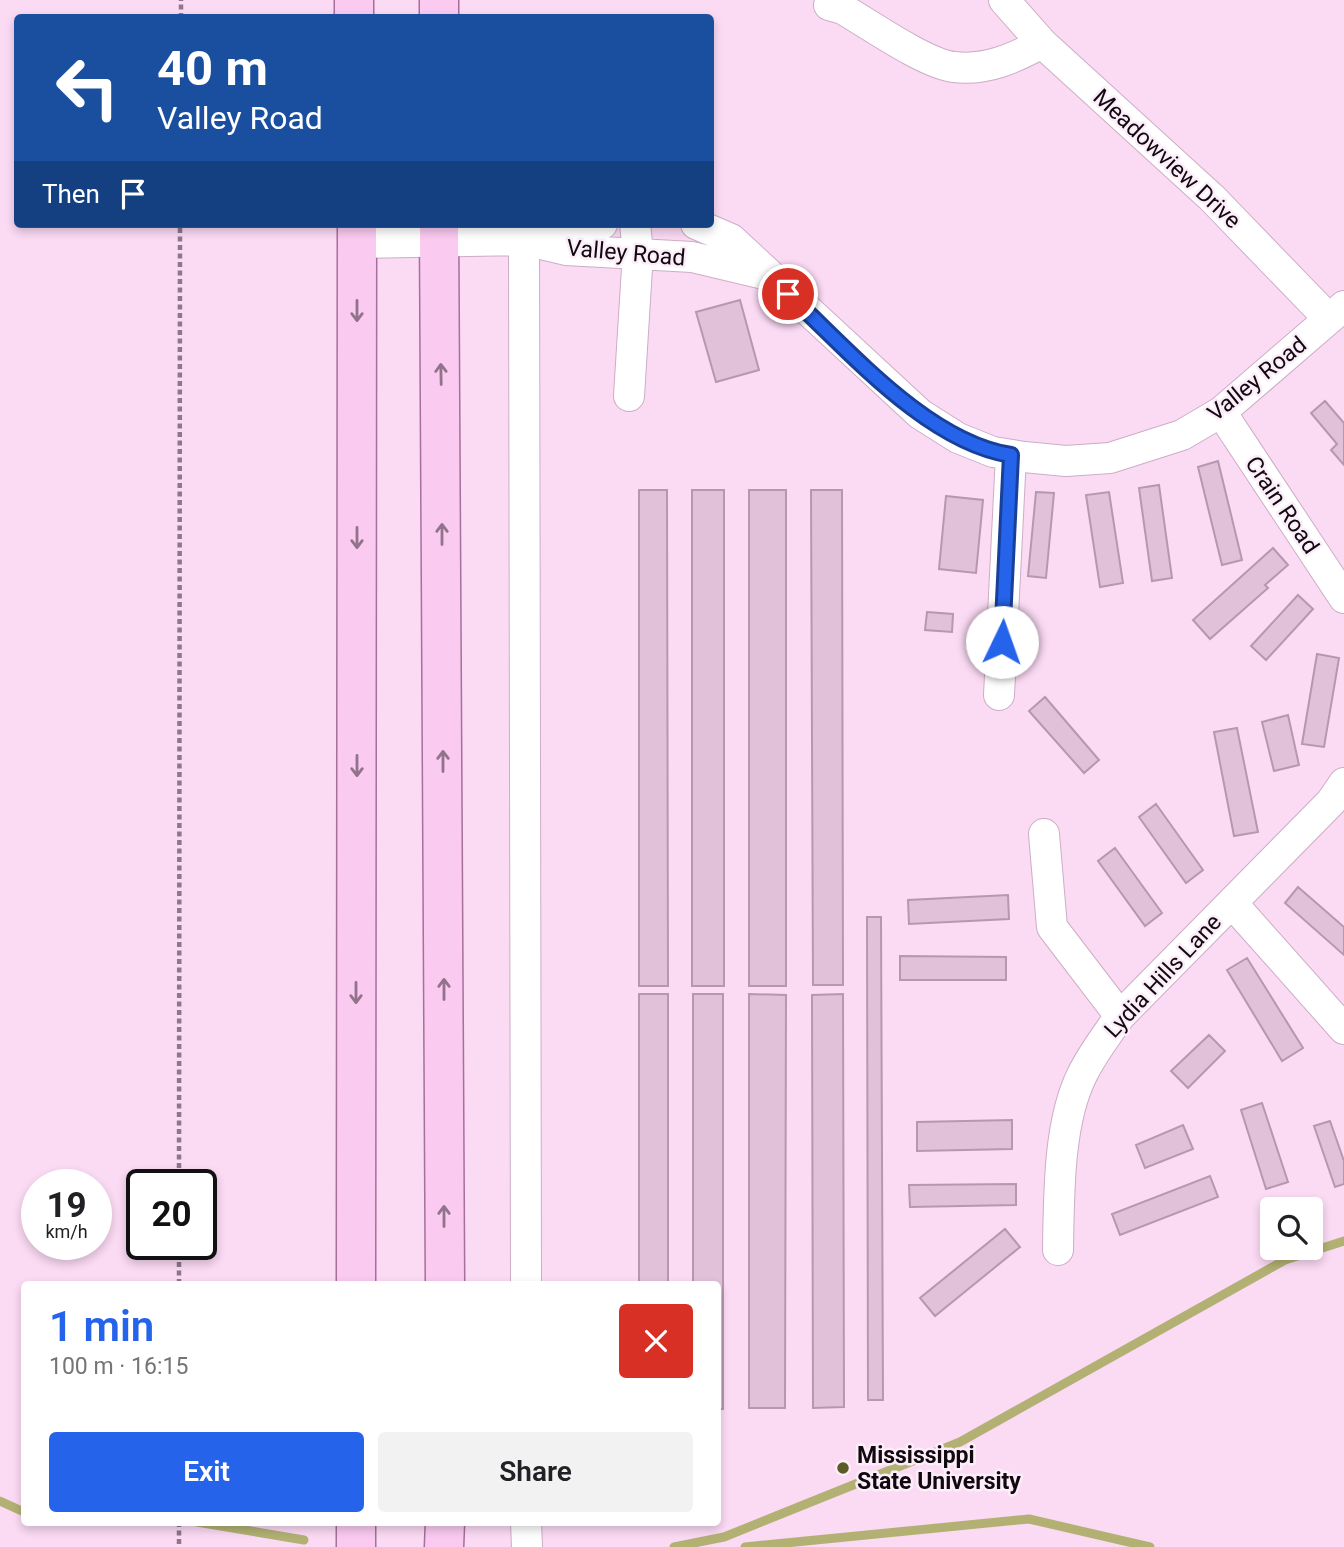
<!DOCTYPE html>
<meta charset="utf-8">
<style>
:root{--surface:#fff;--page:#f2f2f2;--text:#202124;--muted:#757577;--accent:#2563eb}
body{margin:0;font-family:Roboto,sans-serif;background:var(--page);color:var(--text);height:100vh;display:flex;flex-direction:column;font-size:26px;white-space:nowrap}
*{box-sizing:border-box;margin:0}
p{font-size:23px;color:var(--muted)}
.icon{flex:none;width:38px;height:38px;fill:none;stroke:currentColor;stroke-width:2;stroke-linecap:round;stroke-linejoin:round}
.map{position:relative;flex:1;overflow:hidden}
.drawer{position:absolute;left:21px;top:1281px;width:700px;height:245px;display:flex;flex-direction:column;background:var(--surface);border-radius:7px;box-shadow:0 4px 10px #0003}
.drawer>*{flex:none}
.top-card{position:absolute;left:14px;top:14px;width:700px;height:214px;border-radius:7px;box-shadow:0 4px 10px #0003;background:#1a4fa0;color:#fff;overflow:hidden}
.tools{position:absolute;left:1260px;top:1197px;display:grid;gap:14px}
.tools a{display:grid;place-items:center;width:63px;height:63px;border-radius:7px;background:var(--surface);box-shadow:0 4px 10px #0003;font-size:35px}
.speed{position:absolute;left:21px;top:1169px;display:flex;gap:14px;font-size:35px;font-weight:700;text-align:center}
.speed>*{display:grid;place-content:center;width:91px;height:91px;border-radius:50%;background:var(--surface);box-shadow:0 4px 10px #0003;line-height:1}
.speed small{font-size:18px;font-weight:400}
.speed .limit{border:4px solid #111;border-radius:10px;background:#fff;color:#111}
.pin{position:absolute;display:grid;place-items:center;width:60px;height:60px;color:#fff;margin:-30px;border:4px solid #fff;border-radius:50%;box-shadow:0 2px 7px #0007}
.me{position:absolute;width:77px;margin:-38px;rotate:3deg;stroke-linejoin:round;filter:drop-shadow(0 0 5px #0008)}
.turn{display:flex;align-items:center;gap:24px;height:147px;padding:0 28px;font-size:32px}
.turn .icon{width:91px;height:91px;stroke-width:2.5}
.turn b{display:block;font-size:49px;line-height:60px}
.then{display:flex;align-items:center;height:66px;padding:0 28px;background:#0003;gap:14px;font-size:26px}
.round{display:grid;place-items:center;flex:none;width:74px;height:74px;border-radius:7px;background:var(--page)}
.head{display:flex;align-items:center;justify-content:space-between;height:119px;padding:0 28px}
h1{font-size:42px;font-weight:600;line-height:52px;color:var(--accent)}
.button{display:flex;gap:14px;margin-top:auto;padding:14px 28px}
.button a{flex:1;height:80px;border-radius:7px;background:var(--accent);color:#fff;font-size:28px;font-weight:600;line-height:80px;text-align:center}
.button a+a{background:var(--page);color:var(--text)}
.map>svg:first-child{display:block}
</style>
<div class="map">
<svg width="1344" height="1547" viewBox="0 0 1344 1547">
<rect width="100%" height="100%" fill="#fbdaf4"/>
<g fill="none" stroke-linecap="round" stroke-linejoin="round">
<path stroke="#b2b173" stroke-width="9" d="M0 1501 24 1512
M197 1522 304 1540
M674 1547 724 1537 960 1442 1285 1260 1344 1241
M745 1547 1029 1519 1150 1547"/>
</g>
<path fill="#e1c1da" stroke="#b697b0" stroke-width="2" d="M740 300 759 370 716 382 696 312Z
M1325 401 1344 423V465L1331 450 1337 444 1311 413Z
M1218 461 1242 560 1222 565 1198 467Z
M1159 485 1172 578 1152 581 1139 488Z
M639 490H667L668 986H639Z
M692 490H724V986H692Z
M749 490H786V986H749Z
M811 490H842L843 985H813Z
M1036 492 1054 493 1046 578 1028 576Z
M1109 492 1123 583 1100 587 1086 495Z
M946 496 983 500 976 573 939 569Z
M1273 548 1288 565 1265 585 1268 588 1210 639 1193 620Z
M1298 595 1313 609 1266 660 1251 646Z
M927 612 953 614 952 632 925 630Z
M1317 654 1339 658 1324 747 1302 744Z
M1045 697 1099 760 1084 773 1029 711Z
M1288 715 1299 765 1274 771 1262 722Z
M1237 728 1258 832 1234 836 1214 732Z
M1156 804 1203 870 1186 883 1139 817Z
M1115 848 1162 913 1145 926 1098 861Z
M1298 887 1344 927V955L1285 903Z
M1008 895 1009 919 909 924 908 900Z
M867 917H881L883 1400H868Z
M900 956 1006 957V980H900Z
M1247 958 1303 1048 1282 1061 1227 970Z
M639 994H668V1284H639Z
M693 994H723V1409H718V1284H693Z
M749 994 786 995 785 1408H749Z
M843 994 844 1407 813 1408 812 995Z
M1209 1035 1225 1051 1188 1088 1171 1071Z
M1262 1103 1288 1182 1266 1189 1241 1110Z
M1012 1120V1149L917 1151V1122Z
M1330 1121 1344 1161V1184L1335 1187 1314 1126Z
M1183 1125 1193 1149 1145 1168 1136 1145Z
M1210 1176 1218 1197 1120 1235 1112 1214Z
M1016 1184V1205L910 1207 909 1185Z
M1005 1229 1020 1247 935 1316 920 1298Z"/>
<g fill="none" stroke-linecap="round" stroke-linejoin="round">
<g stroke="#cdadc6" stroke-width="32">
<path id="minor" d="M1004 0 1042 43 1212 198 1329 319
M829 5 843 9C870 25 926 64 954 67 986 71 1015 58 1042 43
M602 224 557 227 524 240 566 250 692 257 768 275
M696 224 731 239 920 414 958 438 993 452 1024 457 1066 461 1110 458 1182 435 1221 412 1344 306
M357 243 524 240 526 1284
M629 396 638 252 635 224
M1221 412 1344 598
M999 695 1011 455
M1044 834 1052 927 1120 1016
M1232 903 1344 1029
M1058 1250C1059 1197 1058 1123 1082 1075 1092 1054 1107 1035 1120 1016L1331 802 1344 783
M526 1522 527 1547"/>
</g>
<g stroke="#a66f9c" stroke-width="41">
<path id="major" d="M439 0V18
M354 18V0
M439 224 445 1284
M356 1284 357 224
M356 1522V1547
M444 1547 445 1522"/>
</g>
<path stroke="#8d7789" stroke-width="4.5" stroke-dasharray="5 3.5" stroke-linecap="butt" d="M181 18V0
M179 1185 180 224
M179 1284V1244
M179 1522V1547"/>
<use href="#minor" stroke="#fff" stroke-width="30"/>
<use href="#major" stroke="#facaf1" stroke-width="38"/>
</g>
<defs><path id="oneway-shaft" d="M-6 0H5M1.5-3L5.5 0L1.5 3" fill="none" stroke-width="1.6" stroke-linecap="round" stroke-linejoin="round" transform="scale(1.75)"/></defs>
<g stroke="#92738c">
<use href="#oneway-shaft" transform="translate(357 311) rotate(90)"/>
<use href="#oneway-shaft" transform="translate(441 374) rotate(-91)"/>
<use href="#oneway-shaft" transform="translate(442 534) rotate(-90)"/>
<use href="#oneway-shaft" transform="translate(357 538) rotate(90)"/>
<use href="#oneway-shaft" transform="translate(443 761) rotate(-90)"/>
<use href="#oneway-shaft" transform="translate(357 766) rotate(90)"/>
<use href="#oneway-shaft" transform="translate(444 989) rotate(-90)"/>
<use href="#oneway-shaft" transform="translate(356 993) rotate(90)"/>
<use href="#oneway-shaft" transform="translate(444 1216) rotate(-90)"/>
</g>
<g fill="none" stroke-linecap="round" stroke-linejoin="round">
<g stroke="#184099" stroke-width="18">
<path id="route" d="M788 294C849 350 927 442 1011 455L1002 642"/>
</g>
<use href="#route" stroke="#2563eb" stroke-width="12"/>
</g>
<circle fill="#5c5b28" stroke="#fbeef8" stroke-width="2.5" cx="843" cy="1468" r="7"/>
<g text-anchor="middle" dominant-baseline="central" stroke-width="5" stroke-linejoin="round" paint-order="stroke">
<g font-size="23" fill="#120810" stroke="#fbeef8">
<text transform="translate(1167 159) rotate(43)">Meadowview Drive</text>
<text transform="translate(626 253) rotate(5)">Valley Road</text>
<text transform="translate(1257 379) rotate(-39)">Valley Road</text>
<text transform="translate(1282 505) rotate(56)">Crain Road</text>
<text transform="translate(1163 976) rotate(-47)">Lydia Hills Lane</text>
</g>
<g font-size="23" font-weight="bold" fill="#120810" stroke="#fbeef8" text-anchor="start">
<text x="857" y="1455">Mississippi<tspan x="857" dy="26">State University</tspan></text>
</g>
</g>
</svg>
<div class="tools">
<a><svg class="icon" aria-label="search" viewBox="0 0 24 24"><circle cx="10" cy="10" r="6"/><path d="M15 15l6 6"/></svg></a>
</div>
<div class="speed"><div>19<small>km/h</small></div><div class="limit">20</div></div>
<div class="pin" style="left:788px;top:294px;background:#d93025"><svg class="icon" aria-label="arrive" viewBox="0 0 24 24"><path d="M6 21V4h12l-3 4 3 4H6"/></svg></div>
<svg class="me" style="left:1002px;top:642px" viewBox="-20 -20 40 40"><circle r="19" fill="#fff"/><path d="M0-13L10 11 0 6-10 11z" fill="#2563eb"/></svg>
<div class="top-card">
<div class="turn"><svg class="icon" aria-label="left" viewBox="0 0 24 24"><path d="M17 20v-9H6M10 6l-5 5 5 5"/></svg><div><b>40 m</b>Valley Road</div></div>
<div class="then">Then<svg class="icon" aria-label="arrive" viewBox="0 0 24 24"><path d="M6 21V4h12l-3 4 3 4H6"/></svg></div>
</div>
<section class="drawer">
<div class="head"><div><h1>1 min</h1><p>100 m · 16:15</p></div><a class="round" style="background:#d93025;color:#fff"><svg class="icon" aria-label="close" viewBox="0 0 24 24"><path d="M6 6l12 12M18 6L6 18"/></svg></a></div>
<div class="button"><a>Exit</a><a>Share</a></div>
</section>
</div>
